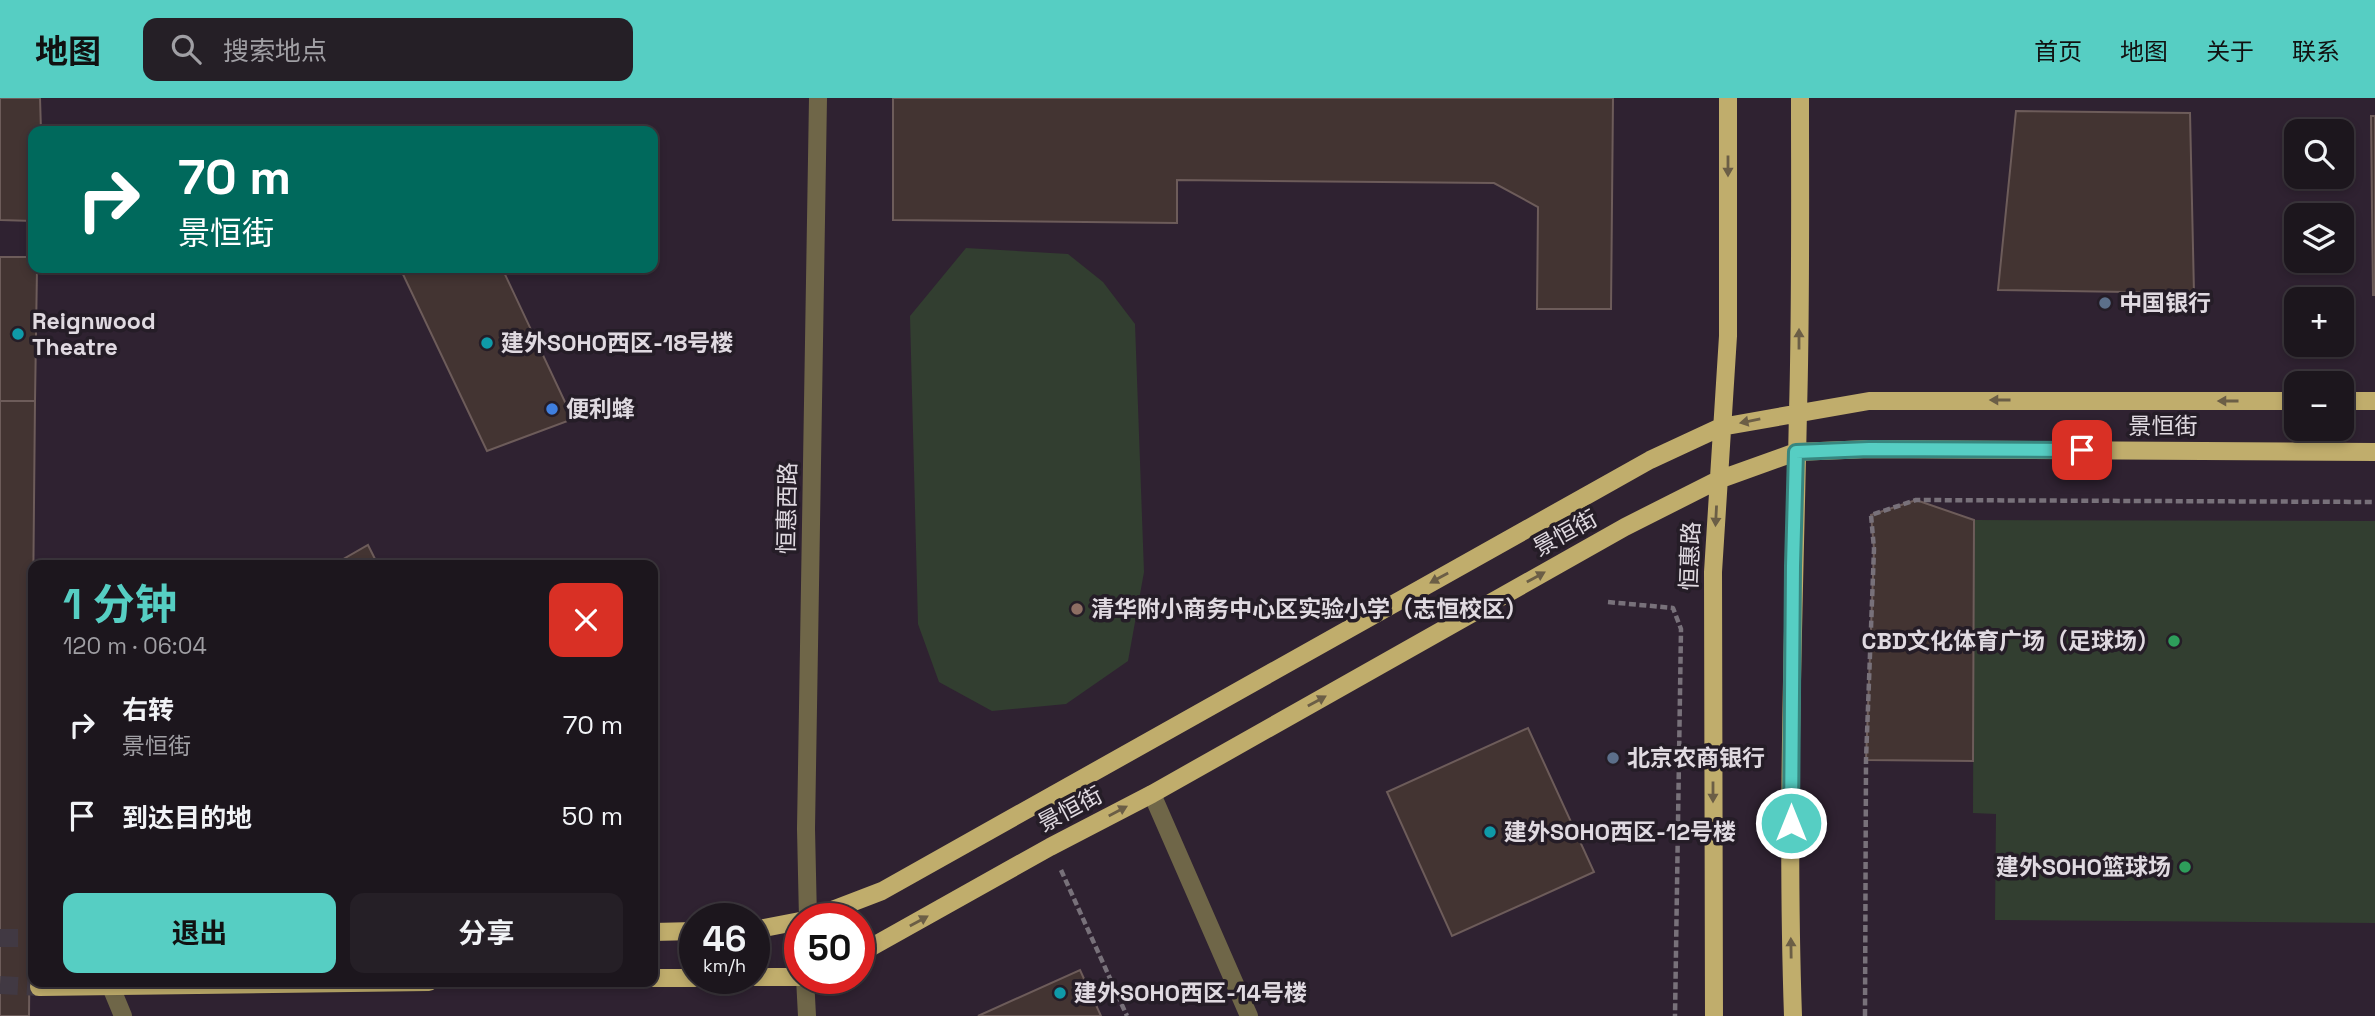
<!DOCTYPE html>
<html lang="zh">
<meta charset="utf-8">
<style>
:root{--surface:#1c161d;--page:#251f26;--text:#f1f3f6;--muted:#a09fa4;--line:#3a353b;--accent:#56cec3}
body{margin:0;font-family:"Space Grotesk","Noto Sans SC",sans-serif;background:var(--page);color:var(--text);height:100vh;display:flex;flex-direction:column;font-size:26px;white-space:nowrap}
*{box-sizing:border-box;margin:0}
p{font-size:23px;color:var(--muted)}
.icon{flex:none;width:38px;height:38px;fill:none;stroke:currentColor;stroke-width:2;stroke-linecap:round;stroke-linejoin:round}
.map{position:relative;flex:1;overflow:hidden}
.side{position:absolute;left:28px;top:462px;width:630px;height:427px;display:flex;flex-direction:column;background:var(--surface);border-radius:14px;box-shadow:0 4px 10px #0003,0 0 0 2px var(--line)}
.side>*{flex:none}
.banner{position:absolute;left:28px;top:28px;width:630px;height:147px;border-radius:14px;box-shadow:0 4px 10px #0003,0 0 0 2px var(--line);background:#00695c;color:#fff;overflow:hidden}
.fabs{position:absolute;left:2284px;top:21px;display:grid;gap:14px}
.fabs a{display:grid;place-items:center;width:70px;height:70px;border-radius:14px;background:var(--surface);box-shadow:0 4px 10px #0003,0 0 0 2px var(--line);font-size:35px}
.speed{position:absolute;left:679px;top:805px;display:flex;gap:14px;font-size:35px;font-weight:700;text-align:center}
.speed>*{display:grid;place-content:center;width:91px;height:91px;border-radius:50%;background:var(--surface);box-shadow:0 4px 10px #0003,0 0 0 2px var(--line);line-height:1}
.speed small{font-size:18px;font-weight:400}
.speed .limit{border:10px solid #d22;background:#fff;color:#111}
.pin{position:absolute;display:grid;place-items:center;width:60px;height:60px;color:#fff;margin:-30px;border-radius:14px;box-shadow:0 4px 10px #0006}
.me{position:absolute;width:77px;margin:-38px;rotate:0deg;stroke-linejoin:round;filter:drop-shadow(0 0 5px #0008)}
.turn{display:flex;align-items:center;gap:24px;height:147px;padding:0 35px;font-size:32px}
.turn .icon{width:91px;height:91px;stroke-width:2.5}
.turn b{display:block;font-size:49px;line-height:60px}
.round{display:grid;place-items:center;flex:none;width:74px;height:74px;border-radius:14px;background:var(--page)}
.headline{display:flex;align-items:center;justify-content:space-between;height:119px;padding:0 35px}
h1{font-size:42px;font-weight:700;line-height:52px;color:var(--accent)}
.button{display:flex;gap:14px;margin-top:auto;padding:14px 35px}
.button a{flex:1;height:80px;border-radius:14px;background:var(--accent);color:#111;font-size:28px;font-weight:700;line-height:80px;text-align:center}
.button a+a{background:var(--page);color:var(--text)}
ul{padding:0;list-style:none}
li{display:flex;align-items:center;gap:21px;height:91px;padding:0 35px}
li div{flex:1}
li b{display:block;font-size:26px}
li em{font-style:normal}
header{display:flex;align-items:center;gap:42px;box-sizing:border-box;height:98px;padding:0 35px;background:var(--accent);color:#111}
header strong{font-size:33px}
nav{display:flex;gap:38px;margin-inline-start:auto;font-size:24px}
.search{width:490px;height:63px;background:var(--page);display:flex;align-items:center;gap:18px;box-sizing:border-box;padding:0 24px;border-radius:14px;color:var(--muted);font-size:26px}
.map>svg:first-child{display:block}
</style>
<header>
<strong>地图</strong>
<div class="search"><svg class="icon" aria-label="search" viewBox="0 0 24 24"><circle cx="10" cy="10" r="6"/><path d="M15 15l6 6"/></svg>搜索地点</div>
<nav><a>首页</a><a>地图</a><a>关于</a><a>联系</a></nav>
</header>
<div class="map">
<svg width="2375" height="918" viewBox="0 0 2375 918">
<rect width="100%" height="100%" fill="#251d27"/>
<path fill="#2f2231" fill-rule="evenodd" d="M0 0H2375V918H0ZM33 33H653V170H33ZM2296 33H2342V79H2296ZM2296 117H2342V163H2296ZM2296 201H2342V247H2296ZM2296 285H2342V331H2296ZM33 467H653V884H33ZM695 821H754V880H695ZM800 821H859V880H800Z"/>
<path fill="#323e30" d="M966 150 1068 156 1103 184 1135 226 1144 474 1128 563 1066 606 992 613 939 584 918 526 910 218Z
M1974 422 2375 423V825L1995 822 1996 716 1973 715Z"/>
<path fill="#433432" stroke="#6d5c5a" stroke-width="2" d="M0 0H40L41 33H33V123L0 122Z
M893 0H1613L1611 211H1537L1538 109 1494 85 1177 82V125L893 122Z
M2016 13 2190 15 2194 195 1998 192Z
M2371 18H2375V197H2373Z
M0 159H33V170H37L35 303H0Z
M400 170H502L573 321 487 353Z
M0 303H35L29 918H0Z
M1916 402 1974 422 1973 663 1866 662 1874 451 1871 417Z
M368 447 378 467H333Z
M1528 630 1594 774 1452 838 1387 694Z
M1080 872 1101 918H978Z"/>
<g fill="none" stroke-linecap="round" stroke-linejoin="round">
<path stroke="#413943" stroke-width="18" stroke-dasharray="18 9" stroke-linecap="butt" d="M0 840H33
M0 887 39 889"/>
<path stroke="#78717a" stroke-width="4.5" stroke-dasharray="7 3.5" stroke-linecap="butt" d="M1608 504 1673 510 1681 531 1675 918
M1061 772 1127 918
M1865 918 1866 662 1874 451 1871 417 1916 402 2375 404"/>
<path stroke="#6f6648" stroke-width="18" d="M1152 696 1249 918
M808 821 806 731 818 0
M805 880 807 918
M111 889 123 918"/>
<path stroke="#c0ad6c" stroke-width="18" d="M2342 303H2375
M809 821 882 793 1650 362 1721 329 1869 303H2296
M754 832 800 823
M653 834 695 833
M859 856 1050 749 1152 696 1625 429 1718 382 1796 354 1869 351 2375 354
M754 879H800
M653 880H695
M39 889 429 884
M1714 918 1713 474 1728 238V0
M1793 918C1786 716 1794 515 1798 313 1801 209 1800 104 1800 0"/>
</g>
<defs><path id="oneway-solid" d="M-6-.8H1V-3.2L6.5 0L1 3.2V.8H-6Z" transform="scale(1.75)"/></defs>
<g fill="#6b5e46">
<use href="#oneway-solid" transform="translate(1728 68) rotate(90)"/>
<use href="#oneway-solid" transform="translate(1799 241) rotate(-90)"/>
<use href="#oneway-solid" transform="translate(2000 302) rotate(-180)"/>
<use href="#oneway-solid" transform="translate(2228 303) rotate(-180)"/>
<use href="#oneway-solid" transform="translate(1750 323) rotate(169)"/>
<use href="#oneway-solid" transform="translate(1716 418) rotate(93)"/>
<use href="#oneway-solid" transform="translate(1536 479) rotate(-29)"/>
<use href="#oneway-solid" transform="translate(1439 480) rotate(151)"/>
<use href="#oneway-solid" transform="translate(1317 603) rotate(-29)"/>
<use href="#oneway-solid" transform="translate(1713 694) rotate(90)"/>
<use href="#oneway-solid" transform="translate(1118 713) rotate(-28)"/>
<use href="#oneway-solid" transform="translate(919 823) rotate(-29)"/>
<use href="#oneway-solid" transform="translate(1791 850) rotate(-91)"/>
</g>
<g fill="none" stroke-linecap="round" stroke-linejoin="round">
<g stroke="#38867f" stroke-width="18">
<path id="route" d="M1791 725 1793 468 1796 354 1869 351 2082 352"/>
</g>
<use href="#route" stroke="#56cec3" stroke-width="12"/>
</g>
<g fill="#5c6f8a" stroke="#251d27" stroke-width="2.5">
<circle cx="2105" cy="205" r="7"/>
<circle cx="1613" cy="660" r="7"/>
</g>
<g fill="#0f9aa8" stroke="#251d27" stroke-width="2.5">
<circle cx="18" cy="236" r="7"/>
<circle cx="487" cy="245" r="7"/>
<circle cx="1490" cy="734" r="7"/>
<circle cx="1060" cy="895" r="7"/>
</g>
<circle fill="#3f7fe0" stroke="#251d27" stroke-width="2.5" cx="552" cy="311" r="7"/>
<circle fill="#8d6e63" stroke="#251d27" stroke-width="2.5" cx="1077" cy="511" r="7"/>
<g fill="#2e9e5b" stroke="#251d27" stroke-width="2.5">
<circle cx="2174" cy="543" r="7"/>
<circle cx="2185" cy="769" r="7"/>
</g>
<g text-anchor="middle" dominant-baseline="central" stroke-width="7" stroke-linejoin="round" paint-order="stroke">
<g font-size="23" font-weight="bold" fill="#e0dae1" stroke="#251d27" text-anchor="start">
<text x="2119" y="205">中国银行</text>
<text x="32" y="223">Reignwood<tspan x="32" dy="26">Theatre</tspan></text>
<text x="501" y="245">建外SOHO西区-18号楼</text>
<text x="566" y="311">便利蜂</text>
<text x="1091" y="511">清华附小商务中心区实验小学（志恒校区）</text>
<text x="2160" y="543" text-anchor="end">CBD文化体育广场（足球场）</text>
<text x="1627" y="660">北京农商银行</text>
<text x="1504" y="734">建外SOHO西区-12号楼</text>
<text x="2171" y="769" text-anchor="end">建外SOHO篮球场</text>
<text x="1074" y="895">建外SOHO西区-14号楼</text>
</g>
<g font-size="23" fill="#e0dae1" stroke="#251d27">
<text x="2163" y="328">景恒街</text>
<text transform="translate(787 410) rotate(-89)">恒惠西路</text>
<text transform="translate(1565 435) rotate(-29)">景恒街</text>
<text transform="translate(1690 458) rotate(-88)">恒惠路</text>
<text transform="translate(1070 711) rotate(-28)">景恒街</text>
</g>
</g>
</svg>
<div class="fabs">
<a><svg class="icon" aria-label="search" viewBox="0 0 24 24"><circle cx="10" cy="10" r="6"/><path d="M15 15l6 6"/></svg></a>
<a><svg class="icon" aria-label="layers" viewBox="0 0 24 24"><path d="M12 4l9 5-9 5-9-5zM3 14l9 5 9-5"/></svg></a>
<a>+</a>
<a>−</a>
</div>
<div class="speed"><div>46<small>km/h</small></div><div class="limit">50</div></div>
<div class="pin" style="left:2082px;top:352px;background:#d93025"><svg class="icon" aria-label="arrive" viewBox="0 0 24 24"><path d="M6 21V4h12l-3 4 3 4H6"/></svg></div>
<svg class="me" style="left:1791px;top:725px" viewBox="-20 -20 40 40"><circle r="17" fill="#56cec3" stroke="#fff" stroke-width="3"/><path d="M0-11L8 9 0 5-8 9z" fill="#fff"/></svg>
<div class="banner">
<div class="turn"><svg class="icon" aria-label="right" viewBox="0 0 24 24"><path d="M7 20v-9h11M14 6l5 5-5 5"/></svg><div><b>70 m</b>景恒街</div></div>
</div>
<section class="side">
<div class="headline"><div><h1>1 分钟</h1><p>120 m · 06:04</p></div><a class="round" style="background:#d93025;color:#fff"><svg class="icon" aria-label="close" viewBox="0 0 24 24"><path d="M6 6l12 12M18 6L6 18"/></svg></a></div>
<ul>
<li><svg class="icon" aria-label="right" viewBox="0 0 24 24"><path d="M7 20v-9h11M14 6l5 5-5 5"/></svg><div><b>右转</b><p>景恒街</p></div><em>70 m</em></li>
<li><svg class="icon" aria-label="arrive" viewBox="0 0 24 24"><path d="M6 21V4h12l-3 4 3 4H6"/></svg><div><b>到达目的地</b></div><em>50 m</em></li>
</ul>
<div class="button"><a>退出</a><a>分享</a></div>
</section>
</div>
